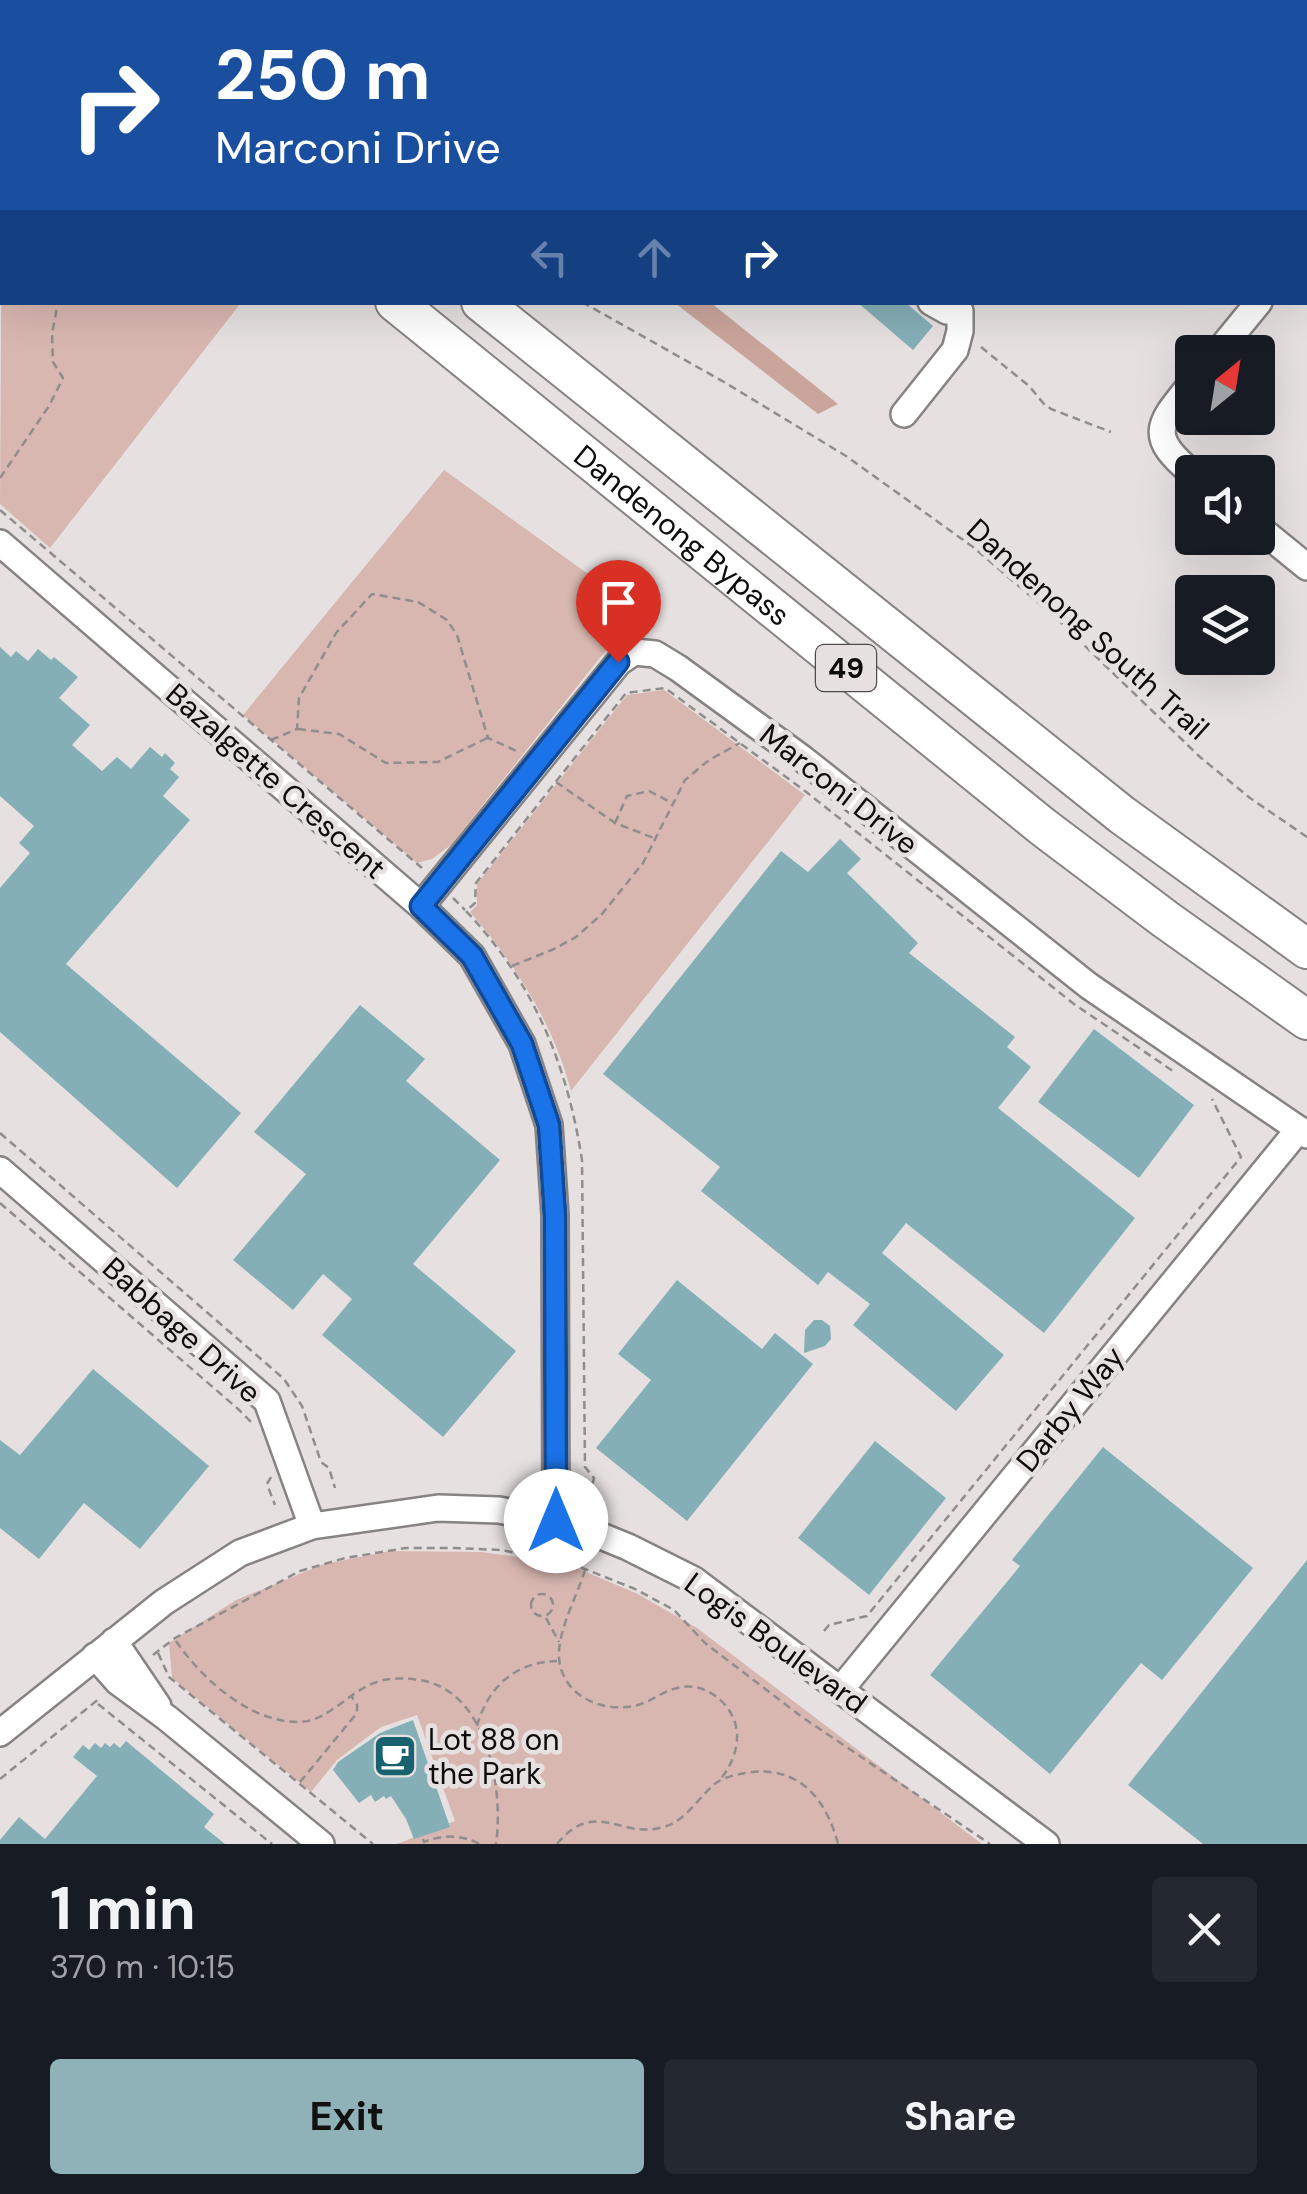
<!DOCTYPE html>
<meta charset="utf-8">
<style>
:root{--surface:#171b24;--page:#242831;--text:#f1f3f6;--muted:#9ea1a6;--accent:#8fb2b9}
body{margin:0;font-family:"DM Sans",sans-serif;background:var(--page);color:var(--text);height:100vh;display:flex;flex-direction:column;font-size:38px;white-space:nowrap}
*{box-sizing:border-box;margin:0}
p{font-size:32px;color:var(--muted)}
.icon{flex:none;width:55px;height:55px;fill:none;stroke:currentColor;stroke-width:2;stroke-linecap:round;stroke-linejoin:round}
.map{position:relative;height:1844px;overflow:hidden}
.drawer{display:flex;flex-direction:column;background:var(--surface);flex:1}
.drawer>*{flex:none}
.banner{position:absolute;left:0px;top:0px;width:1308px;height:305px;box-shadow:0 10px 40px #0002;background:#1a4fa0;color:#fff;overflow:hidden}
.needle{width:65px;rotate:30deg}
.fabs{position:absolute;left:1175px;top:335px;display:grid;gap:20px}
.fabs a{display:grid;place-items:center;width:100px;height:100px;border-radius:10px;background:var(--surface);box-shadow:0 10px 40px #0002;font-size:50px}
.pin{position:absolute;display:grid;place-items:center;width:85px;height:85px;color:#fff;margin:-102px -42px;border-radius:50% 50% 50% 0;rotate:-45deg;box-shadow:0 0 10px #0007}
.pin .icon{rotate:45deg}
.me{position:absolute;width:110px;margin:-55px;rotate:0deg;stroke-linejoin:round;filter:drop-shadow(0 0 8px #0008)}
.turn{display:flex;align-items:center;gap:35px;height:210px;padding:0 50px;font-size:45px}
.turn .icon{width:130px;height:130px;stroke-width:2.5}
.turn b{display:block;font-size:70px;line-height:85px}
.lanes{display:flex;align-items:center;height:95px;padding:0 50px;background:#0003;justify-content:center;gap:50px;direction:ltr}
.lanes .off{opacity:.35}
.round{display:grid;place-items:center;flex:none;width:105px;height:105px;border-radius:10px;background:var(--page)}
.summary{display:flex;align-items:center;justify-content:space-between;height:170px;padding:0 50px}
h1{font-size:60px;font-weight:700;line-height:75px}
.cta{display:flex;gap:20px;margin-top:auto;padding:20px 50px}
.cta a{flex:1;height:115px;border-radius:10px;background:var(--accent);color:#111;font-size:40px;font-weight:700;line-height:115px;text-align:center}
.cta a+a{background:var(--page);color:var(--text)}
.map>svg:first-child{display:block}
</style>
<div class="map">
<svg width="1307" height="1844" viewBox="0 0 1307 1844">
<rect width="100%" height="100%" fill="#e6e1e0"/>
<path fill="#d8b7b0" d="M2 157V302L240 304 50 548 0 504Z
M444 470 638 610 451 845 432 859 417 863 243 715Z
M664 690 805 795 571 1091C553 1023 516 965 470 912L477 905V884L627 695Z
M390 1551 481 1552 567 1564 638 1594 697 1628 982 1844H397L455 1821 417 1715 381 1727 337 1760 311 1792 172 1678 169 1643 236 1600 324 1564Z"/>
<path fill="#caa59c" d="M675 303H711L838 404 818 414Z"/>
<path fill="#85afb7" d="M857 302H905L933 326 913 350Z
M0 647 11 657 16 651 28 661 38 649 51 660 54 657 78 677 59 698 90 725 72 745 102 771 117 757 131 769 150 747 162 757 165 753 175 763 170 769 179 777 163 796 190 820 66 964 241 1113 177 1188 0 1032V888L30 853 19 843 34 826 0 796Z
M840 839 861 859 847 873 918 943 909 953 1015 1037 1007 1047 1031 1067 998 1108 1135 1218 1044 1333 906 1223 882 1253 1004 1355 956 1411 853 1325 870 1304 828 1272 818 1285 701 1191 720 1167 603 1074 781 851 808 872Z
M360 1005 425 1059 406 1081 500 1160 413 1264 516 1351 443 1437 322 1335 352 1299 323 1274 293 1310 233 1260 306 1174 254 1132Z
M1094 1029 1194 1105 1139 1178 1038 1102Z
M677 1280 762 1349 775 1333 813 1364 687 1521 596 1448 651 1380 618 1354Z
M814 1320H822L830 1326 831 1339 825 1346 804 1353 805 1330Z
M93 1369 209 1466 140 1549 84 1503 39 1559 0 1528V1440L20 1455Z
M875 1441 946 1498 869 1595 798 1538Z
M1103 1447 1253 1568 1162 1680 1141 1663 1050 1774 930 1675 1020 1566 1012 1560Z
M1307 1560V1844H1203L1128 1785Z
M413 1720 450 1827 414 1839 406 1819 391 1796 386 1799 384 1796 375 1802 371 1795 359 1803 333 1770 338 1762 380 1733Z
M126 1741 214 1814 204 1827 225 1844H0V1840L19 1817 45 1839 97 1776 73 1757 83 1745 89 1750 95 1743 101 1748 105 1743 110 1747 114 1743 120 1748Z"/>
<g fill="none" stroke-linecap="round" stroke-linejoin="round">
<g stroke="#878382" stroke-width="30">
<path id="minor" d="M567 0 568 2
M1158 0 1161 2
M715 2 718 0
M965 2 967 0
M1218 2 1220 0
M1305 246 1307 244
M931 302 947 311H960
M1218 352 1259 302
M1192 383C1159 424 1146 435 1192 473
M904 414 955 350 960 331V311
M1258 527 1307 567
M0 543 421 906 472 956 522 1044 549 1125 555 1215 556 1521
M421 906 619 662 634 652 655 654 678 668 803 759 1089 986 1307 1135
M0 1170 267 1401 312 1526
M114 1641 158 1706
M95 1656 118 1682 167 1718 321 1844
M841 1689 1299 1129
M0 1733 164 1602 240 1553 312 1526 438 1508 499 1510 556 1521 589 1531 628 1547 694 1580 1046 1844"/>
</g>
<g stroke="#878382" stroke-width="42">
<g id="highway">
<path d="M23 0 26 2"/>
<path d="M110 0 113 2"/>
<path id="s1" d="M395 302 1043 827 1165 919 1307 1020"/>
<path d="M481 302 1122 815 1307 949"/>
</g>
</g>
<path stroke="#918d8c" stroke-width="2.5" stroke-dasharray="8 5" stroke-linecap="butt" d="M145 0 149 2
M257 0 260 2
M203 2 205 0
M530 2V0
M0 225H2
M582 302 724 382 846 456 973 547 1055 617 1200 757 1250 798 1307 837
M981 347 1029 386 1044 404 1051 409 1111 432
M0 478 49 406 63 378 53 362 52 334 58 302
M0 510 422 868
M298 729 339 734 386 763 438 762 487 738
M271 740 297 729 299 698 336 633 372 594 418 602 447 620 457 635 488 738 519 752
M556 782 615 823 654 838
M615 823 627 796 649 791 670 802
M453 898 465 910
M512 966 554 949 576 937 602 914 643 863 685 780 709 760 740 743
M0 1133 284 1379 302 1406 321 1462 329 1468 335 1488
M0 1203 237 1408 251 1422
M271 1477 267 1484 275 1505
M589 1496 594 1478 585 1467 582 1160C567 1064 534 983 466 911L475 903 476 883 626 693 665 688 805 791 1074 1004 1173 1071
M585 1570C577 1596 561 1624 559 1651 558 1666 564 1682 576 1692 593 1707 620 1711 641 1704 653 1700 664 1691 677 1688 705 1680 735 1705 737 1733 738 1751 730 1769 718 1782
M531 1605a11 11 0 1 1 22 0a11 11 0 1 1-22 0Z
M546 1618 559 1642
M824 1631 829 1625 867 1616 1241 1157 1212 1099
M176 1641C202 1679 250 1723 300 1722 328 1721 349 1692 374 1683 388 1677 404 1678 419 1680 487 1689 504 1789 496 1844
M158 1653 169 1677 373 1844
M153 1655 175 1638 300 1571 345 1558 406 1548H455L501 1550 557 1561 585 1569 635 1589 674 1610 705 1643 802 1717 990 1844
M98 1704 272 1844
M477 1726C488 1686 516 1662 557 1661
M0 1779 100 1698
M300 1782 357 1713V1705L352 1697
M423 1839 424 1842C444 1834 461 1835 480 1844
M557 1844C596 1797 620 1840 663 1827 687 1821 698 1797 716 1783 724 1777 735 1775 745 1773 798 1764 826 1798 838 1844"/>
<use href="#minor" stroke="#fff" stroke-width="25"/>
<use href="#highway" stroke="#fff" stroke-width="38"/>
</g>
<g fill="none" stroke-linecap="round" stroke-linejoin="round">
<g stroke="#114b97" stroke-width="25">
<path id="route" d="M556 1521 555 1216 549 1125 522 1044 472 956 421 906 618 662"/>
</g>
<use href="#route" stroke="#1a73e8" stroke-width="18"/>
</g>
<defs>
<g id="cafe-square" transform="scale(2.25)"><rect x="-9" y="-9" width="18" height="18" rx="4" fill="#18626f" stroke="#e6e1e0"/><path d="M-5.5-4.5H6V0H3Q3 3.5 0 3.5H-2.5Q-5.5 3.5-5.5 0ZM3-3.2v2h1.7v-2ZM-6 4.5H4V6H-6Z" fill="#fff"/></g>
</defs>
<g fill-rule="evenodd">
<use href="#cafe-square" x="395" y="1756"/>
</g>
<g text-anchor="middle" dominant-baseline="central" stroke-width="9" stroke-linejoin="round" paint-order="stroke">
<rect fill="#e6e1e0" stroke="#4e4c4b" stroke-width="2.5" x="816" y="645" width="60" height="46" rx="8"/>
<g font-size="28" font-weight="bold" fill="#0d0c0b">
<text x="846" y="668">49</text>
</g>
<g font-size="30" fill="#0d0c0b" stroke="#e6e1e0">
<text stroke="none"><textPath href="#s1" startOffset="370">Dandenong Bypass</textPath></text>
<text transform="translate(1088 629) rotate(42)">Dandenong South Trail</text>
<text transform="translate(276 781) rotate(41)">Bazalgette Crescent</text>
<text transform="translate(839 789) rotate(38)">Marconi Drive</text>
<text transform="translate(182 1330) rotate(42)">Babbage Drive</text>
<text transform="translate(1070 1409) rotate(-51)">Darby Way</text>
<text transform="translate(776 1643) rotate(36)">Logis Boulevard</text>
</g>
<g font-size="30" fill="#0d0c0b" stroke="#e6e1e0" text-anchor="start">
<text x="428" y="1739">Lot 88 on<tspan x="428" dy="34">the Park</tspan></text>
</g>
</g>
</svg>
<div class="fabs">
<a><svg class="needle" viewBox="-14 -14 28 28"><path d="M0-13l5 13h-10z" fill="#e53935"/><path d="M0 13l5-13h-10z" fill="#9ea1a6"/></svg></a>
<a><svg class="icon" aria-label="sound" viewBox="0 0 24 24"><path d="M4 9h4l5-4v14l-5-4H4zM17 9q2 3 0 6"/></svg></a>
<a><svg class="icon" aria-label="layers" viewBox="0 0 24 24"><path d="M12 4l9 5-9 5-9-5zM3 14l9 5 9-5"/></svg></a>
</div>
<div class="pin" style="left:618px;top:662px;background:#d93025"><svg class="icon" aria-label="arrive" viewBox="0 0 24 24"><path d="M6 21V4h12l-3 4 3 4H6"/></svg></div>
<svg class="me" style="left:556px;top:1521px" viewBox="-20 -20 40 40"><circle r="19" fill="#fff"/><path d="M0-13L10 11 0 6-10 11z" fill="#1a73e8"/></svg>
<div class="banner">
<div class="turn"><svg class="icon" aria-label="right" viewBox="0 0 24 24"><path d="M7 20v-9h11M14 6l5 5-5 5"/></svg><div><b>250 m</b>Marconi Drive</div></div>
<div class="lanes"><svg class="icon off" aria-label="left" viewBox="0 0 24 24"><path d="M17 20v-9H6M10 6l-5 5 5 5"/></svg><svg class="icon off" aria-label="ahead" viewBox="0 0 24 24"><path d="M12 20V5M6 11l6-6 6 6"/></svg><svg class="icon" aria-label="right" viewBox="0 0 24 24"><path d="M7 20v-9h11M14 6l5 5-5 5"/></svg></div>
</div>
</div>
<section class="drawer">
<div class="summary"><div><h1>1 min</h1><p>370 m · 10:15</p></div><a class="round"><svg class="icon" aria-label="close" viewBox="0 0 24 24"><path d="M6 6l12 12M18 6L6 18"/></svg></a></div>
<div class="cta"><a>Exit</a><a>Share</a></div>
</section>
